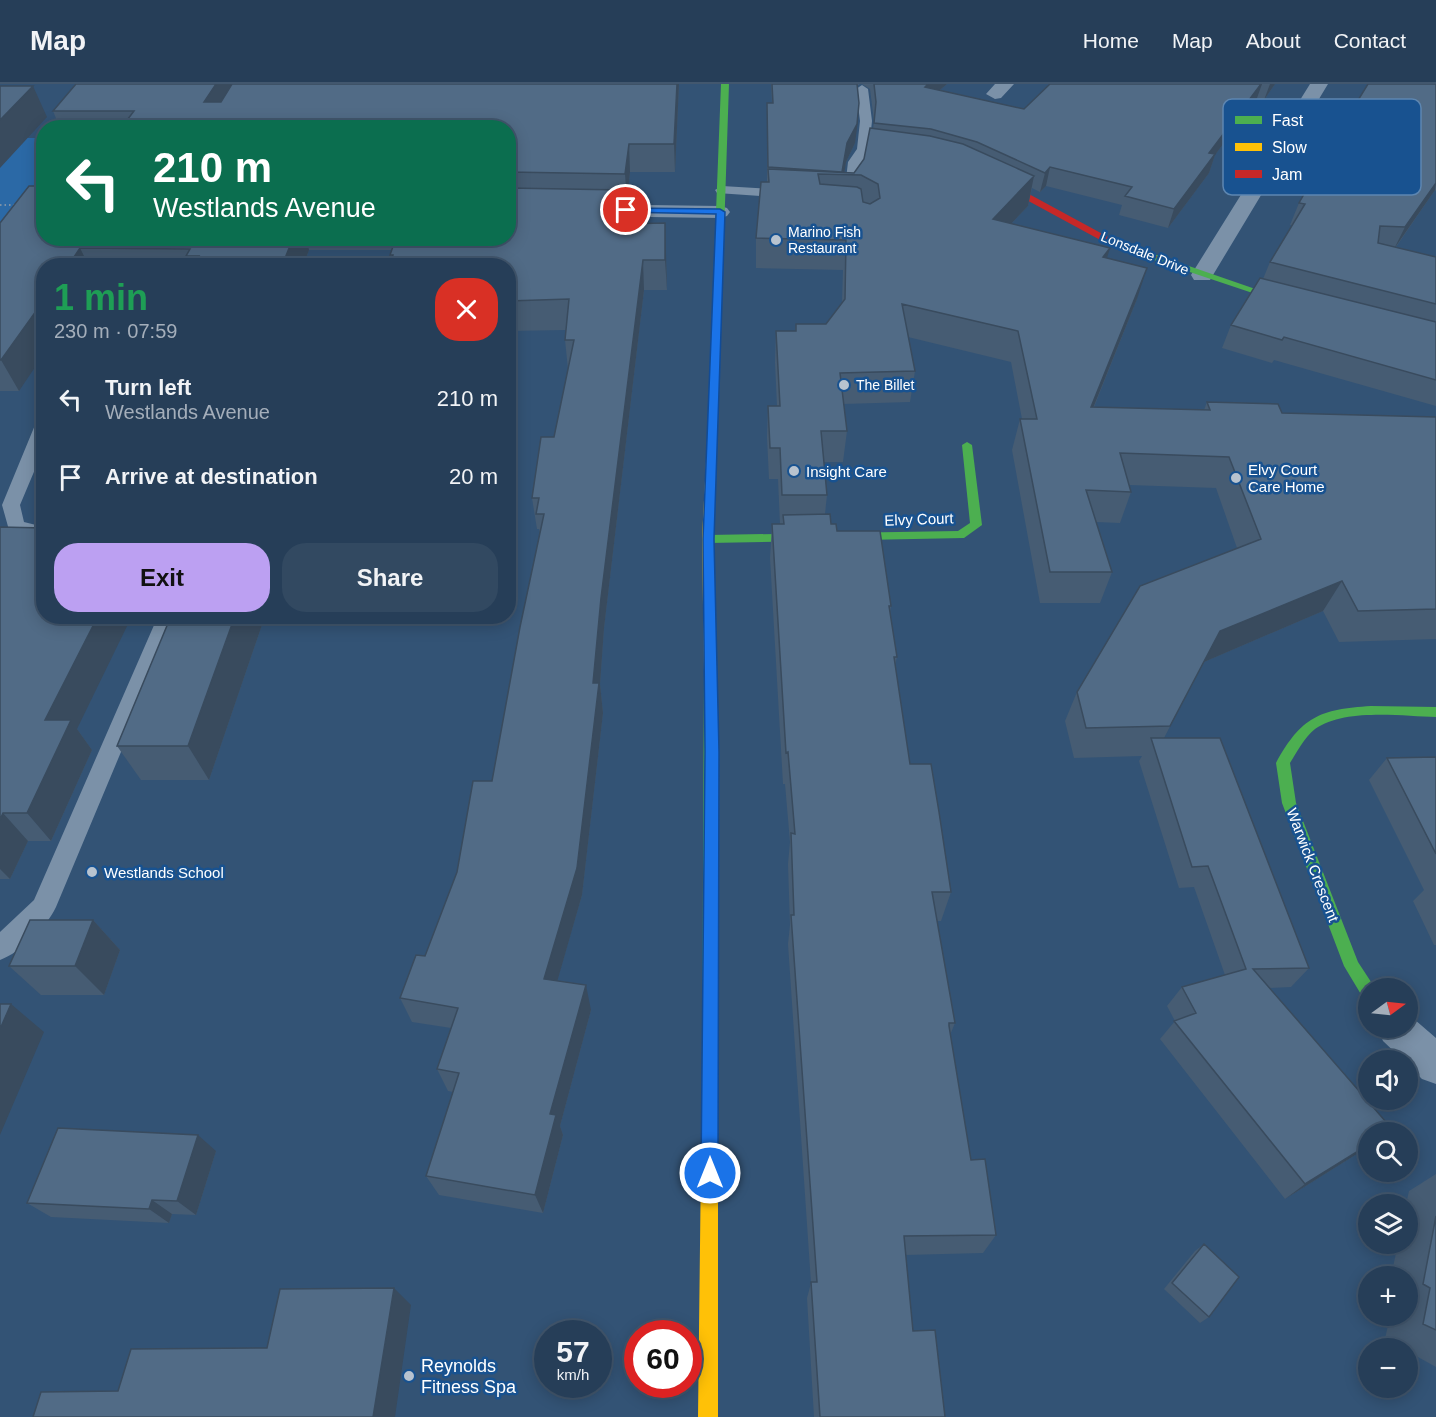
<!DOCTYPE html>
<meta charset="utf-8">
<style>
:root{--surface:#263e58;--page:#324961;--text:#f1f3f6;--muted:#a4aeba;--line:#42576e;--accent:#bca0f2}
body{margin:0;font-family:Arial,sans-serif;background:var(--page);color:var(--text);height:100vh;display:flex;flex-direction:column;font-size:22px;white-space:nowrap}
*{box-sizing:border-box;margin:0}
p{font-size:20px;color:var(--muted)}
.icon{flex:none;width:33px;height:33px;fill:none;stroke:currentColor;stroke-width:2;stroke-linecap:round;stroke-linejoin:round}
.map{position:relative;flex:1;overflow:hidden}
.sheet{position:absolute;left:36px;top:174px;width:480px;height:366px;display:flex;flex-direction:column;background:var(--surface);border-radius:24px;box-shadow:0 3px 15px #0003,0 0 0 2px var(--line)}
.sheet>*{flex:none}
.hud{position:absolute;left:36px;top:36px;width:480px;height:126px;border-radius:24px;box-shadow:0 3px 15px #0003,0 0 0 2px var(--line);background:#0b6e4f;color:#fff;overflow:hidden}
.needle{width:39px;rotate:75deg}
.controls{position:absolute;left:1358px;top:894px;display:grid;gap:12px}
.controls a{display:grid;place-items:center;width:60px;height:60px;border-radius:50%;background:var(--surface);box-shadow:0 3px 15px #0003,0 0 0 2px var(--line);font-size:30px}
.speed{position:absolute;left:534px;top:1236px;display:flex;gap:12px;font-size:30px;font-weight:700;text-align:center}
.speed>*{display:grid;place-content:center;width:78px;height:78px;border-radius:50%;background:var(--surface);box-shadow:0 3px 15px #0003,0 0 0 2px var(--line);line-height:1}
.speed small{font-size:15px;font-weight:400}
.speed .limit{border:9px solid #d22;background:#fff;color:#111}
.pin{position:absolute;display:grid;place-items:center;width:51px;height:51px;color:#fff;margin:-26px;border:3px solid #fff;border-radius:50%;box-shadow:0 2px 6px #0007}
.me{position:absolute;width:66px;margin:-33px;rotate:0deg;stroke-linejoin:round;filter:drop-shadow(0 0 4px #0008)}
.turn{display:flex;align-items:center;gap:21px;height:126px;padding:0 18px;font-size:27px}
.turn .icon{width:78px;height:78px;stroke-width:2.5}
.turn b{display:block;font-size:42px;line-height:51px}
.round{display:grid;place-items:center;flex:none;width:63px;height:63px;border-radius:24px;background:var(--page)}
.head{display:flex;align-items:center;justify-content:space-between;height:102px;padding:0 18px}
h1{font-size:36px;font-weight:700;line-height:45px;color:#1e9e55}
.action{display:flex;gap:12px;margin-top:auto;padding:12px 18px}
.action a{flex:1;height:69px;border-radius:24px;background:var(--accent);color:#111;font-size:24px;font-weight:700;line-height:69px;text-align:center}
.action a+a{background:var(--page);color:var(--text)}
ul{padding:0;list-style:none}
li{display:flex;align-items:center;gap:18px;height:78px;padding:0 18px}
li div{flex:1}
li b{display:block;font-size:22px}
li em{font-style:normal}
header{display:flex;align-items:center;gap:36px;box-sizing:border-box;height:84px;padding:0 30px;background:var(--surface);border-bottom:2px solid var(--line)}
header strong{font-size:28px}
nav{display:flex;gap:33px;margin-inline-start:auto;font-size:21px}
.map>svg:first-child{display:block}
</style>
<header>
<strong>Map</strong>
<nav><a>Home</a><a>Map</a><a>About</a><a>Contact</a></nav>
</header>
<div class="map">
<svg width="1436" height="1333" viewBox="0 0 1436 1333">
<rect width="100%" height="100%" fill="#335375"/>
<path fill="#2b69a6" d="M0 54H43V131L0 189Z"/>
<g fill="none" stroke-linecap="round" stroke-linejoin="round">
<path stroke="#7b91a8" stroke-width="2" stroke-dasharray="1.5 3" stroke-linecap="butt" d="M0 121H19"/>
<path fill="#7b91a8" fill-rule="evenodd" d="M862 1 868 5 872 37 869 65 862 78 859 104 851 116 843 117 836 113 845 104 848 78 857 65 860 37 856 5Z
M722 102 789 106 796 110 789 114 717 109 715 106Z
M44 336V364L20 421 24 438 44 443V456L9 446 2 421 35 341Z
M158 532H178L56 823C46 844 21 868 0 876V848L34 816Z"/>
<path fill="#7b91a8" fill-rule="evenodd" d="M995 0H1014L1001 14 995 15 986 10Z
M1310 0H1328L1213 191 1210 196H1194L1191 191Z
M508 119 720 122 727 124 730 128 727 132 720 134 508 131Z
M1407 929 1436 954V1000L1422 995 1407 980V976H1403L1383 957 1377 944H1407Z"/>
<path fill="#4caf50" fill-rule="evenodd" d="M721 0H729L717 358 712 361 707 358Z
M1151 171H1157L1299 220 1291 222 1151 175Z
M967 358 972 361 982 441 964 454 708 459 702 455 708 451 958 447 970 439 962 361Z
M710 582 716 587 718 991 716 997 710 999 704 997 702 991 704 587Z
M1371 622 1436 623V633C1402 632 1344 624 1315 645 1304 654 1297 668 1290 679L1296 719 1358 878 1375 904H1368V914L1362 912 1344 882 1282 719 1276 679C1301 633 1320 625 1371 622Z"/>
<path fill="#ffc107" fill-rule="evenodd" d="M712 355 717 358 714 455 716 587 710 592 704 587 702 455 707 358Z
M710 983 716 985 718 991V1333H698L702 991 704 985Z"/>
<path fill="#c62828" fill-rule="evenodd" d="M986 90H992L1110 154 1158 173 1151 175 1104 158 986 94Z"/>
</g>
<path fill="#465c73" d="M679 0 675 88H630L627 118H624L625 140 665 139 667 206H644L604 544 600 600 603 629 582 811 557 897 591 926 560 1042 563 1051 543 1129 439 1111 426 1092 453 1008 448 1007 437 985 451 944 412 938 400 914 425 872 492 697 540 449 539 445H537L532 414 554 353 568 285 565 256 566 246 508 247V182L392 176 390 171 392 166H309L303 182H44L19 307H0V139L44 154H508V44H60L53 27Z
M771 0H860L857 2 855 59 846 78 844 89H854L864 75 873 45 874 37 870 5 862 0H947L940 6 1024 25 1050 0H1275L1264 16 1257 14 1215 71 1209 89 1168 144 1119 131 1122 121 1046 102 1040 108 1032 104 1028 122 1011 140 1107 174 1137 215 1094 323 1204 326 1207 318 1282 329 1436 333V555L1339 558 1323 527 1204 578 1164 654 1309 884 1291 903 1269 904 1368 1048V1063L1285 1115 1160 955 1175 937 1167 922 1182 903 1225 891 1194 803 1179 804 1139 677 1142 672 1074 674 1065 637 1077 608 1237 464 1216 404 1129 401 1131 408 1120 439 1096 438 1112 488 1100 519H1040L1012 366 1020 335H1022L1011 278 908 253 915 287 910 318 843 320 847 347 843 378H824L827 411 825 430 831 440 891 522 890 529 897 573 895 581 910 680 951 808 941 837H937L955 939 950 951 971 1076 996 1151 983 1169 905 1171 913 1247 945 1333H814L807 1214 811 1199 788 860 790 841 788 780 790 758 785 700H783L770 474 772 440H780L778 395H769L767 353 768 322H777L775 278 776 247H795L796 240H826L842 218 843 186 756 184V154L767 98V19H772Z
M1436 0V107L1435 106 1396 163 1436 173V322L1274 276 1272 279 1222 264 1231 241 1263 195 1270 178 1292 141H1290L1299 119 1309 103H1307L1316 81 1357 18Z
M0 443 77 645 92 666 51 757H28L10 795H0Z
M171 532H265L209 696H141L117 662Z
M1436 673V861H1434L1413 817 1424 806 1369 696 1387 674Z
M93 836 120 866 104 911H41L9 882Z
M216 1067 196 1131 172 1130 169 1139 51 1133 27 1119Z
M1436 1090V1283L1407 1267V1264H1402L1385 1255 1390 1232H1407V1192H1391L1398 1160H1407V1120H1406L1409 1107Z
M1204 1160 1209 1233 1200 1239 1164 1205 1195 1167Z"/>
<path fill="#394b5e" d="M216 0H243L215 44 204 18Z
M677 0H679L675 88 674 60Z
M928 0H947L922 21 925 3Z
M1261 0H1262L1257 14 1215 71 1209 89 1168 144 1174 125 1209 69Z
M1270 0H1275L1264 16Z
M33 2 47 33 0 84V36Z
M858 37 855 59 846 78 844 91H842L847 59Z
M629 60 630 88 627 118 625 90Z
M1050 83 1046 102 1040 108 1045 89Z
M1034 92 1028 122 987 165 993 135Z
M1436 99 1435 106 1394 165 1405 143Z
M623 106 625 135 622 169 619 140Z
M665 139 666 169 667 206 665 176Z
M293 154H306L309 166 303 182H282Z
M80 164 89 182H68Z
M1110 164 1101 194 1103 173Z
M643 176 644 206 604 544 600 600 603 629 582 811 551 919 544 895 593 599 601 514Z
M1147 184 1137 215 1081 354 1091 323Z
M44 216V270L19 307 1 276Z
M1342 497 1323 527 1204 578 1155 672 1220 547Z
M98 532H132L77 645 92 666 51 757 27 729 45 636Z
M235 532H265L209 696 188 662Z
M3 729 28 757 10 795 0 785V736Z
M93 836 120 866 104 911 75 882Z
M586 901 591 926 560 1042 563 1051 543 1129 535 1111 550 1030Z
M11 920 44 948 0 1051V945Z
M198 1051 216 1067 196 1131 177 1117Z
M1368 1061V1063L1285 1115 1305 1100Z
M152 1116 172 1130 169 1139 149 1125Z
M394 1204 411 1221 395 1333H373Z"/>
<path fill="#516b86" stroke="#394b5e" stroke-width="1.5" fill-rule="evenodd" d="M76 0H216L204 18H221L232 0H677L674 60H629L625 90 508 88V44H121L134 27H53Z
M772 0H857L859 19 857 40 847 59 842 88 768 83 767 19H773Z
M874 0H928L925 3 1024 25 1050 0H1261L1209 69 1215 70 1174 125 1125 112 1132 103 1050 83 1045 89 977 58 931 45 874 39 876 18Z
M1368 0H1436V99L1405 143 1380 142 1378 159 1436 173V220L1270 178 1305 120 1299 119 1320 82 1316 81 1349 17 1357 18Z
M0 2H33L0 36Z
M870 44 930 52 963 60 1034 92 993 135 1110 164 1103 173 1147 184 1091 323 1210 326 1207 318 1278 320 1282 329 1436 333V525L1358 527 1342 497 1220 547 1170 642 1086 644 1077 608 1140 502 1261 455 1229 373 1120 369 1131 408 1086 406 1112 488H1050L1020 335H1037L1018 247 902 220 915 287 840 289 847 347H821L827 411H782L780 364H770L768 322H780L776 247H796V240H826L845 215 846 156 756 154 761 98H769L768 85 854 89 864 75ZM818 90 861 91 878 100 880 114 870 120 863 118 861 105 857 103 820 100Z
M29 102H44V154H293L282 182H193L199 172H186L190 165 80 164 68 182H44V216L1 276H0V139Z
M508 104 623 106 619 140 665 139V176H643L601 514 593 599H599L577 784 544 895 586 901 550 1030 556 1031 535 1111 426 1092 459 989 437 985 458 924 400 914 416 871 425 872 457 788 473 697H492L520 543 544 430H536L539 414H532L541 353H554L574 256H565L569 215 508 217V182H390L393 171H390L396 154H508Z
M1260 194 1436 238V296L1284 253 1282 256 1231 241Z
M830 430 831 440H836L837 447H880L891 522H889L897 573H894L910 680H931L939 728 951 808H932L955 939H949V942L971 1076 985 1075 996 1151 904 1152 913 1247 935 1246 945 1333H820L811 1198H817L791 831H794L791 749 795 750 788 668 786 669 772 440H784L783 431Z
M0 443 44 444V532H98L45 636H71L27 729H3L0 736Z
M171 532H235L188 662H117Z
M1151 654H1220L1309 884 1253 885 1393 1046 1389 1048H1368V1061L1305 1100 1174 937 1196 929 1182 903 1246 885 1208 782 1192 783Z
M1436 673V770L1387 674Z
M30 836H93L75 882H9Z
M0 920H11L0 945Z
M58 1044 198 1051 177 1117 152 1116 149 1125 27 1119Z
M1436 1132V1246L1423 1240 1430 1204 1423 1200Z
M1204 1160 1239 1193 1209 1233 1172 1199Z
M394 1204 373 1333H33L41 1308 118 1307 131 1265 267 1264 280 1205Z"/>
<path fill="#1a73e8" stroke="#114b97" stroke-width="1.5" d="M626 124 720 125 725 128 714 455 719 668 718 1089 716 1095 710 1098 703 1095 701 1089 705 668 703 455 716 130 623 128Z"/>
<g fill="#b8c3cf" stroke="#185290" stroke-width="2">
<circle cx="776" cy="156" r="6"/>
<circle cx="844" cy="301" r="6"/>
<circle cx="794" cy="387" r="6"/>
<circle cx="1236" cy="394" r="6"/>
<circle cx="92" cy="788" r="6"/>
<circle cx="409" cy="1292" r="6"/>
</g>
<g text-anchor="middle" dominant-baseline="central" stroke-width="5" stroke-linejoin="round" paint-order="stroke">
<g font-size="14" fill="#fff" stroke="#185290" text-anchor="start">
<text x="788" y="148">Marino Fish<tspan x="788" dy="16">Restaurant</tspan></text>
<text x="856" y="301">The Billet</text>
</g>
<g font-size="14" fill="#fff" stroke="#185290">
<text transform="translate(1145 169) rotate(22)">Lonsdale Drive</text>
</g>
<g font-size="15" fill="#fff" stroke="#185290" text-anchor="start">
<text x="1248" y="385">Elvy Court<tspan x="1248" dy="17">Care Home</tspan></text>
<text x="806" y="387">Insight Care</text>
<text x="104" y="788">Westlands School</text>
</g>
<g font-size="15" fill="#fff" stroke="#185290">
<text transform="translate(919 435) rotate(-2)">Elvy Court</text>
<text transform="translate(1313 781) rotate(69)">Warwick Crescent</text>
</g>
<g font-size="18" fill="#fff" stroke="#185290" text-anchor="start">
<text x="421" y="1282">Reynolds<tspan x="421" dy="21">Fitness Spa</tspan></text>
</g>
</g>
<rect x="1223" y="15" width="198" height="96" rx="9" fill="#185290" stroke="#5d86b1" stroke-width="1.5"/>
<rect x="1235" y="32" width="27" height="8" fill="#4caf50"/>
<rect x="1235" y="59" width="27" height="8" fill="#ffc107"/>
<rect x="1235" y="86" width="27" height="8" fill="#c62828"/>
<g font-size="16" fill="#fff">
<text x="1272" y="42">Fast</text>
<text x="1272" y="69">Slow</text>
<text x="1272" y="96">Jam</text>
</g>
</svg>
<div class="controls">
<a><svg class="needle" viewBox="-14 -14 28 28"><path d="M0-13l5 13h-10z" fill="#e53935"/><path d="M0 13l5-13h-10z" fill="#a4aeba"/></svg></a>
<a><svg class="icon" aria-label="sound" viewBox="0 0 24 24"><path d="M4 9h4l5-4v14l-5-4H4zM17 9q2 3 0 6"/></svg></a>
<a><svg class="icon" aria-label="search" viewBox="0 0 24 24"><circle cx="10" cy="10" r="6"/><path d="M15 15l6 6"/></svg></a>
<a><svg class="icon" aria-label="layers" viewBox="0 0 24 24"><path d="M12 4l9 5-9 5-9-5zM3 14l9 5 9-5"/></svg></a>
<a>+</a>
<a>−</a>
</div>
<div class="speed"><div>57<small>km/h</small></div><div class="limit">60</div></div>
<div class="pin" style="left:626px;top:126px;background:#d93025"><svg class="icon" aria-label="arrive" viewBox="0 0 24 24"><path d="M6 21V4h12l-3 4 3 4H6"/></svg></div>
<svg class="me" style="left:710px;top:1089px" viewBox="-20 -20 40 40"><circle r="17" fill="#1a73e8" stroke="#fff" stroke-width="3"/><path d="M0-11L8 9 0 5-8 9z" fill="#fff"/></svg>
<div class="hud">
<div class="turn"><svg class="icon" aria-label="left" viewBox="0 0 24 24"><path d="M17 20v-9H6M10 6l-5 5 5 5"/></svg><div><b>210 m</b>Westlands Avenue</div></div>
</div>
<section class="sheet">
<div class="head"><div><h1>1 min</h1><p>230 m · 07:59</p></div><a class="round" style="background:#d93025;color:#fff"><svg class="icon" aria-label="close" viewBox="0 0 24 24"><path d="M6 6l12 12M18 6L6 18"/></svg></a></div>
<ul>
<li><svg class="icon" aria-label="left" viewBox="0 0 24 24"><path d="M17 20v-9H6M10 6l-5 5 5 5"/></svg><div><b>Turn left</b><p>Westlands Avenue</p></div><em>210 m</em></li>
<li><svg class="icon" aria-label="arrive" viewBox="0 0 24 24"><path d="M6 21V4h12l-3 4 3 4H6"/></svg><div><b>Arrive at destination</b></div><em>20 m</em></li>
</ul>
<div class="action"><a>Exit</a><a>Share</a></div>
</section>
</div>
